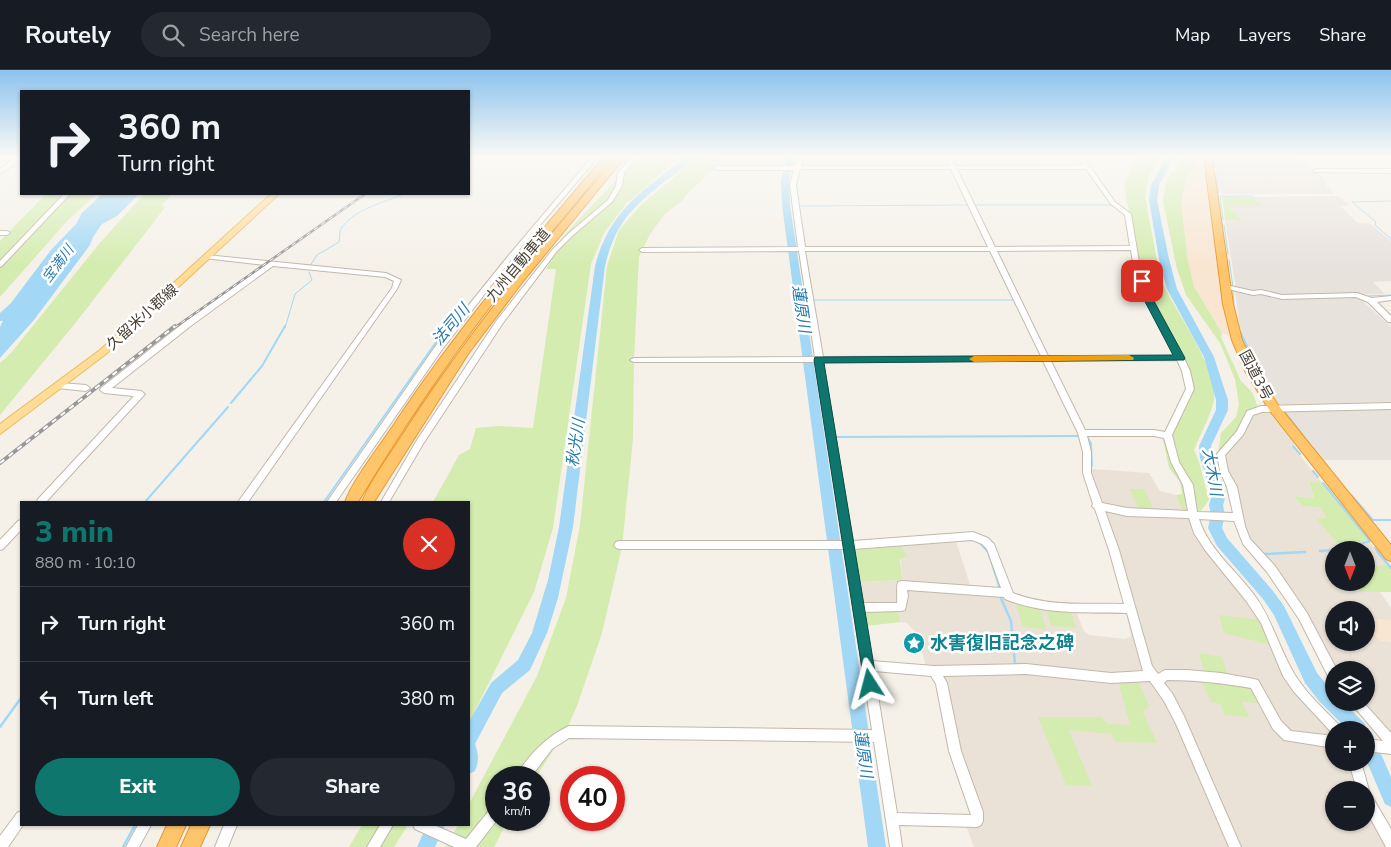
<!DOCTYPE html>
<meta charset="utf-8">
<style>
:root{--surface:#171b24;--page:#242831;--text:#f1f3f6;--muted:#9ea1a6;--line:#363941;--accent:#0f766e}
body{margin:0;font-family:"Nunito Sans","Noto Sans JP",sans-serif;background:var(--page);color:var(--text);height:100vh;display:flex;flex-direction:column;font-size:19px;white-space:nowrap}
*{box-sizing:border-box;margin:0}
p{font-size:16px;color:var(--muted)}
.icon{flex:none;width:28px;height:28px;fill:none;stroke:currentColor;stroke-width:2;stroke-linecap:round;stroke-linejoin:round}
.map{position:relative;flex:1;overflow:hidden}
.details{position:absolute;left:20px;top:431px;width:450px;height:325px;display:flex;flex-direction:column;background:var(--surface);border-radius:0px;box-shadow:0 1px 4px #0004}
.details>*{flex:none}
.banner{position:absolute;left:20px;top:20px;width:450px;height:105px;border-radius:0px;box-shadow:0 1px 4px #0004;background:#171b24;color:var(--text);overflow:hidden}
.needle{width:32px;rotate:180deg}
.fabs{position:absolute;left:1325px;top:471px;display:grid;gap:10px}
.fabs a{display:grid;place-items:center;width:50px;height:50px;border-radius:50%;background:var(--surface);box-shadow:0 1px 4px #0004;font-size:25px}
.speed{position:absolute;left:485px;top:696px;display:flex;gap:10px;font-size:25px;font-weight:700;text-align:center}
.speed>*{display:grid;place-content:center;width:65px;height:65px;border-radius:50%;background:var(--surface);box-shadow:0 1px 4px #0004;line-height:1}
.speed small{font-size:12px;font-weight:400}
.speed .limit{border:8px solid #d22;background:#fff;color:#111}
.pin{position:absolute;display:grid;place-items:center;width:42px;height:42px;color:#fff;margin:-21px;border-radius:10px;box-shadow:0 2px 8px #0006}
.me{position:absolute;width:55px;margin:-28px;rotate:351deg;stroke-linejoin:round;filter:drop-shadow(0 0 4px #0008)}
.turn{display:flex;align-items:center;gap:18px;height:105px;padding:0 15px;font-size:22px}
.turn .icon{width:65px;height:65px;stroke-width:2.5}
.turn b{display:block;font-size:35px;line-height:42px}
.round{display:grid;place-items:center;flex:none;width:52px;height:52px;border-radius:26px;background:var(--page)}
.summary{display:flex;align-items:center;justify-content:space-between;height:85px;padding:0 15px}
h1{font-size:30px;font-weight:800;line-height:38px;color:var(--accent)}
.cta{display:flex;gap:10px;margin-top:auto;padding:10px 15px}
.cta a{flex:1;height:58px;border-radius:30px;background:var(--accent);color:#fff;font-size:20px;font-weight:800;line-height:58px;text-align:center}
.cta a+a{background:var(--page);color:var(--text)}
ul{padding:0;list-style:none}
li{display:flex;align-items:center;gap:15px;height:75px;padding:0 15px;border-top:1px solid var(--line)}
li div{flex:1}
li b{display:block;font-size:19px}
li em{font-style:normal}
header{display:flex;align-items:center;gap:30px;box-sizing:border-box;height:70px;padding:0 25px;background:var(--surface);border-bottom:1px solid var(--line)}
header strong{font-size:24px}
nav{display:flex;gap:28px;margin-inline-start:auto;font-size:18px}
.search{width:350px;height:45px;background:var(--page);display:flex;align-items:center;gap:12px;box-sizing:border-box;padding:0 18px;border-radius:28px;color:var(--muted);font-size:19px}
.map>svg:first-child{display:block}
</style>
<header>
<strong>Routely</strong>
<div class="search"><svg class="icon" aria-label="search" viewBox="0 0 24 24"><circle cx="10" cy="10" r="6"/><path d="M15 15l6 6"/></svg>Search here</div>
<nav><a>Map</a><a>Layers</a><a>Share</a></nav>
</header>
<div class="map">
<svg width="1391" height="777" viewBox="0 0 1391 777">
<rect width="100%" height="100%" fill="#f5f1e9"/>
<path fill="#eae2d6" d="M1263 340 1270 341 1295 374 1292 375 1322 413H1309L1314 428 1295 426 1303 436 1321 438 1326 447 1318 449 1340 477 1368 470 1388 495 1366 496V480H1334V512L1354 513 1361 522H1380L1391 538V550L1366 549V540H1334V572H1366V551L1379 570 1391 572V668L1358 633 1366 632V600H1334L1327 589 1316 560 1278 506 1252 476 1223 390 1225 379 1252 344Z
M1093 399 1149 403 1160 421 1176 425 1183 442 1190 443 1251 533 1285 603 1334 661V692L1352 693 1359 720H1334V752H1366V732L1391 777H974L965 753 974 742 938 611 926 597 918 565 907 553 901 552 898 537 862 540 859 512 902 510 900 474 956 471 971 518 998 521 1016 534 1041 539H1075L1084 561 1089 565 1125 569 1131 566 1124 531 1108 474 1084 402Z"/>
<path fill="#f8e6d3" d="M1197 88 1202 90 1206 109 1223 230 1231 267 1222 263 1200 229 1194 217 1187 186 1181 131 1187 107 1194 100Z
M1366 549 1391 550V572L1379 570Z"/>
<path fill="#e8e2dd" d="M1214 87H1300L1324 109 1326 115 1335 124H1221Z
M1338 126 1350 135 1340 136 1358 153 1371 154 1391 171V211L1373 212 1385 224 1281 225 1236 218 1225 150 1242 151 1229 136H1261L1253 127Z
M1235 221 1262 223 1283 229 1358 227 1391 257V332L1282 335 1278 333 1265 313 1240 257Z
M1391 338V390H1323L1284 340Z"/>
<path fill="#d4ecaf" d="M638 87H680L626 134 604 163 591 194 553 458 534 522 469 653V432H433L459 385 470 379 476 358 498 356 533 358 556 199H546L552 189 548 186 565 164Z
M698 87H726L685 126 684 129 666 143 658 153 649 166 639 187 634 289 633 369 622 477 602 563 577 636 567 659 536 707 496 708V750H508L494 777H446L458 755H469V734L537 606 566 528 580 455 607 196 619 160 641 135Z
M1138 87H1161L1149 106 1145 126 1160 207C1172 238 1219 298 1214 330 1211 345 1200 365 1194 380L1199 392 1209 430 1201 441 1183 442 1176 425 1182 424 1180 412 1169 398 1163 370 1172 366C1176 356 1191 330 1192 321 1195 292 1158 249 1148 223 1138 197 1135 170 1130 144L1127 140 1129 139C1121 110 1126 112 1138 87Z
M1180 87 1197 88 1194 100 1187 107 1181 131 1187 186 1194 217 1222 263 1221 267 1241 311 1252 322 1258 337 1247 340 1238 362 1218 383 1221 363 1236 347 1239 334 1235 309 1220 273 1186 225 1177 199 1163 131 1166 111 1180 93Z
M46 124H97L68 150 0 227V171Z
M144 124H172L162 135 165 137 160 144 77 251 0 345V293L11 283 99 174Z
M1222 126 1253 127 1262 136H1229L1242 151 1225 150Z
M1309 412 1322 413 1368 470 1340 477 1317 449 1326 447 1321 438 1303 436 1294 426 1314 428Z
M1130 419H1145L1154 441 1139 440Z
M900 474 907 486 900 489 902 510 859 512 853 482 861 478Z
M1388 495 1391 499V522H1361L1354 513 1366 512V504H1370L1366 496Z
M1016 534 1041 539 1046 560 1022 556Z
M898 537 901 552 866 556 862 540Z
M1046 539H1070L1076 558 1051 556Z
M1219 545 1261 550 1275 576 1224 563Z
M1199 583 1222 587 1228 605 1204 601Z
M1200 608 1250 616 1260 633 1242 632 1249 647 1224 645 1221 634 1211 632Z
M1118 611H1138L1149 636 1143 642 1157 673 1116 672 1111 664 1069 660 1092 716 1066 715 1038 647H1101L1108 654 1130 655Z
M362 755H408L394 777H349Z"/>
<path fill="#a2d8f5" d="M102 124H139L117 146 102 154 93 167 90 175 34 250 0 288V257L3 251H0V243L11 233 51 180 76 154 82 143Z"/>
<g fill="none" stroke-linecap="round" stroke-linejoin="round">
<path stroke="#a2d8f5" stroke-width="1" d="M1077 87 1083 96
M1214 92 1215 98
M9 98 21 96
M1216 102 1219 123
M1391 131 1352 132 1376 152 1375 155 1391 169
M974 135H1111L1085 99
M799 136 968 135
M1223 150 1220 126H1253
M1224 155 1228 184
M1229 190 1233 217
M310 196 317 185 339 172C340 167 339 161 342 157 355 139 385 132 404 124
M1233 221 1234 234
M1391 225 1368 226 1366 230 1391 254
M813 230H1014
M285 258 295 224 312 210 309 202
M449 258 592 87"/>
<path stroke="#a2d8f5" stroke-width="2" d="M1239 259 1248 278
M1250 284 1262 310
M231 333 262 296 285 256
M1284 341 1305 368
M1087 366 1091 374 1092 396
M836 367 1079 366
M1293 376 1300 384
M1313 401 1318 407
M1351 425 1373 450H1391
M145 432 228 337
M324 432 434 275 450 256
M979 472 988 482
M1375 478 1378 482
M1320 481 1343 479 1370 471 1323 413"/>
<path stroke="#a2d8f5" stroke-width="2.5" d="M988 481 999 515 998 519
M1320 481H1324
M1377 481 1391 498
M1265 484 1305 482
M1000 526 1011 551 1015 594H1022
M0 657 21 628
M123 777 135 755"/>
<path fill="#a2d8f5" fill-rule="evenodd" d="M686 87H695C687 96 677 102 668 109 633 136 615 153 605 196L573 457 558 528 547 563 530 600 502 623 475 674C479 685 479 691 475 701L469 704V652L491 613 518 590 532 563 548 510 559 457 595 196C610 139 643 121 686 87Z
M787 87H795L789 111 790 135 886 777H868L782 135 781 111Z
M1166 87H1174L1159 115 1157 130 1169 189 1177 219 1214 287 1228 330V340L1211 376 1212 388 1226 425 1223 435 1225 445 1222 458 1227 468 1273 521 1284 536 1317 603 1334 624V632H1343L1365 654 1367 661 1372 663 1391 707V737L1385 734 1366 690V660H1348L1319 631 1305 613 1274 545 1263 529 1217 476 1208 458 1211 445 1209 435 1212 425 1200 388 1199 376 1216 340V330L1204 287 1167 219 1159 189 1149 130 1151 115Z
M427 755H445L435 777H417Z"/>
<path stroke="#d3cec5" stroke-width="6" stroke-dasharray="6 3" stroke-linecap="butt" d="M515 187 541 192"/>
<g stroke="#c2b8aa" stroke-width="2">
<path id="minor" d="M16 87H21V89L0 104V99Z
M592 87H598L513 187 441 281 336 432H327L435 277 509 185Z
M631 87H637L624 103 622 116 612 132 572 166 557 181 503 253 423 374 389 432H381L417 370 497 250 553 179 568 164 608 130 616 116 618 103Z
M797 87H803L801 96H949L945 87H951L955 96 1083 95 1077 87H1083L1115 132 1131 144 1140 198 1150 224 1184 288 1190 301 1194 319 1172 365 1179 392 1193 415 1197 442 1233 443 1227 417 1220 401 1217 384 1237 361 1247 341 1261 336 1391 333V339L1262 342 1253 345 1243 365 1225 385 1228 401 1237 417 1245 456 1250 469 1275 496 1307 543 1337 600H1334V611L1330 610 1299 549 1267 502 1243 474 1234 451 1199 449C1209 480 1236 500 1255 526 1271 548 1278 574 1291 598 1302 620 1323 638 1340 656L1342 660H1334V665L1294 622 1283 606 1261 553 1247 532 1205 480 1194 463 1189 448 1127 446 1105 441 1119 480 1152 596 1158 604 1165 600H1187L1221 603 1254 609 1258 610 1281 651 1291 661 1334 666V678L1284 670 1273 659 1251 618C1223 613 1195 610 1167 610L1164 613 1172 623 1184 646 1241 777H1229L1176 654 1164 631 1150 611 1111 613 1026 604 943 606 947 613 961 681 983 742V751L981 755 977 757 899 755 902 777H890L874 672 569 668 552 679 530 708H516C525 687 549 665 569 656L872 660 844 479H619L616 478 614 475 616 472 619 471H843L816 292H634L630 290 634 288 815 287 799 181 642 182 639 180 642 178 798 177 790 115 794 100H716L713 98 716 96H795ZM800 99H951L988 177H805L796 115ZM957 99H1086L1111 134 1125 145 1130 176 995 177ZM1131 180 1134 198 1142 224 1175 286H1048L997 181ZM805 181H990L1041 286 823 287ZM1177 290 1182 301 1186 319 1165 362 1154 360H1085L1051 291ZM1043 291 1078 363 1083 382V403L1093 434 1092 436 1095 439 1109 480 1124 534C1087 533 1048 537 1013 523L994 474 988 468 973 462 853 471 823 292ZM1087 366H1154L1164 368 1171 392 1183 415 1188 441 1127 438 1102 433 1091 403V382ZM972 470 982 474 987 479 1001 518 902 511 898 512C896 518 898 526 897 533H863L854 479ZM907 520 1004 527 1005 529C1044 545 1085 542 1127 543L1143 601 1111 603 1026 594 934 596 872 591 864 542 901 541 905 540 908 526ZM874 601 931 606 936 614 949 681 971 745 897 743Z
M1316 99H1391V103L1314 102V100Z
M64 124H70L2 196 0 197V191Z
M0 161H7L10 163 7 165H0Z
M206 185 386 203 401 210 397 219 248 432H238L392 218 394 211 385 207 273 196 192 255 112 318 141 321 145 324 46 432H37L38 429 134 326 104 323 100 320 101 318 186 251 265 195 204 188 203 187Z
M1226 215 1253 221 1261 220 1282 225 1357 223 1372 228 1391 226V230L1377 232 1391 246V252H1388L1368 232 1356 227 1282 229 1261 224 1253 225 1224 218 1223 217Z
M60 313 86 315 90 318 86 321 57 318 56 316 57 314Z
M21 450V460L3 479 0 480V470L18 451Z
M1350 632H1363L1391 663V684L1366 681V669L1383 671Z
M1349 692H1361L1369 720 1368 722 1370 723 1391 759V777H1386L1366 740V720H1357Z
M496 735 497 750 476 777H454L415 759 413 755H434L466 769 492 737Z
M21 741V755H23L8 777H0V766L17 743Z
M138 755H151L139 777H126Z
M224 755H237L228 777H215Z
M380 755H393L380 777H367Z"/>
</g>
<g stroke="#ecba60" stroke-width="2">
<path id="major" d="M271 124H279L106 284 0 364V354L100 280Z"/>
</g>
<g stroke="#e89930" stroke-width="2">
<path id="highway" d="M604 87H612C574 138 531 184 492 234 443 298 399 364 358 432H345C353 410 379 377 393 356 456 260 530 174 604 87Z
M617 87H625L524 210 468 284 374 432H362C370 411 394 379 407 358 469 262 542 174 617 87Z
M1204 87H1212L1233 234 1242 270 1257 301 1278 335 1391 475V491L1386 489 1270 341 1245 301 1232 270 1223 234Z
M167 755H186L176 777H157Z
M191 755H210L200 777H181Z"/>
</g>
<use href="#minor" fill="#fff" fill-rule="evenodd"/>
<use href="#major" fill="#ffdc98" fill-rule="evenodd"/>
<use href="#highway" fill="#ffc56a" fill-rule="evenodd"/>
<g stroke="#989898" stroke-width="2.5">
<path id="rail-far1" d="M174 258 365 124"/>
</g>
<g stroke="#989898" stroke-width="4">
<path id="rail" d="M0 393 175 256"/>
</g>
<use href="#rail-far1" stroke="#fff" stroke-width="1" stroke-dasharray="4.5" stroke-linecap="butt"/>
<use href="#rail" stroke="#fff" stroke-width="2" stroke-dasharray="5.5" stroke-linecap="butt"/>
</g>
<linearGradient id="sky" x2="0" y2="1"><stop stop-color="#8cc2ed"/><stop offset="0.44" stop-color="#faf9f5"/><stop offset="1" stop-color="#faf9f5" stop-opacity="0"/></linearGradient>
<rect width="1391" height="196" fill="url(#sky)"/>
<path fill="#0f766e" stroke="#0a4d48" d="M1142 208 1146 211 1150 224 1185 288 1184 290 824 293 877 614 875 618 870 620 865 618 814 290 815 287 1173 285 1141 224 1137 211Z"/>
<path fill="#f59e0b" d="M1129 285 1134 288 1133 290 974 292 969 289 974 286Z"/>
<defs>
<g id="sight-disc" transform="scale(1.125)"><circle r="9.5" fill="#0f9aa8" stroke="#fff"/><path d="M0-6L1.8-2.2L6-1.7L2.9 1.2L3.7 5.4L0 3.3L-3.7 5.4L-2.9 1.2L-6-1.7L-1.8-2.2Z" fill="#fff"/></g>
</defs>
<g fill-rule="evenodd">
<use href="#sight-disc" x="914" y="573"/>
</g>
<g text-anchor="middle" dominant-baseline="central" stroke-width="5" stroke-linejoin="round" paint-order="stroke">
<g font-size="14" font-style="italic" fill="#257bac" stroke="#fff">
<text transform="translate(58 194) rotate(-53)">宝満川</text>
</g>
<g font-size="15" fill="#494136" stroke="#fff">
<text transform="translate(518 195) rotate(-50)">九州自動車道</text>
<text transform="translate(142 247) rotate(-42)">久留米小郡線</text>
<text transform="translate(1256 305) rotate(62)">国道3号</text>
</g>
<g font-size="16" font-style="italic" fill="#257bac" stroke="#fff">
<text transform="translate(801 239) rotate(82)">蓮原川</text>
<text transform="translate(451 255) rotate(-50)">法司川</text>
<text transform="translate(576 373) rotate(-82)">秋光川</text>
<text transform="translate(1212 402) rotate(80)">大木川</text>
<text transform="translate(863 684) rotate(82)">蓮原川</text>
</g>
<g font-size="18" font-weight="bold" fill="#0d838f" stroke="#fff" text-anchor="start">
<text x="930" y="573">水害復旧記念之碑</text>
</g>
</g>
</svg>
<div class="fabs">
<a><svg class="needle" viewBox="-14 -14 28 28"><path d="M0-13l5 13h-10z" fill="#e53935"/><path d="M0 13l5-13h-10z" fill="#9ea1a6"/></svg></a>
<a><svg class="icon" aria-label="sound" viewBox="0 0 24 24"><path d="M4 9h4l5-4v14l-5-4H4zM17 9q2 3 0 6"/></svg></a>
<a><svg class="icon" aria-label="layers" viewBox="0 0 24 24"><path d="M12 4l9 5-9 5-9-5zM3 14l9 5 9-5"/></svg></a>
<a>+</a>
<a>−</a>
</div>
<div class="speed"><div>36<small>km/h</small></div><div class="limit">40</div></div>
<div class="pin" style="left:1142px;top:211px;background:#d93025"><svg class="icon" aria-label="arrive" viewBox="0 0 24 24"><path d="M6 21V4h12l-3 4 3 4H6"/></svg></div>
<svg class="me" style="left:870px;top:614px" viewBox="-20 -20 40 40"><path d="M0-17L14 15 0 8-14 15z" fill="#0f766e" stroke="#fff" stroke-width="4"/></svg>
<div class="banner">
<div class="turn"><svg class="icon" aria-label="right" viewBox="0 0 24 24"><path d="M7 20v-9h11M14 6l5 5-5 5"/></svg><div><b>360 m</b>Turn right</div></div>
</div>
<section class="details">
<div class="summary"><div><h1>3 min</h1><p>880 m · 10:10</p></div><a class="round" style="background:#d93025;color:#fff"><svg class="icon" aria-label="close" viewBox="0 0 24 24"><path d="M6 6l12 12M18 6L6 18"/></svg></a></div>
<ul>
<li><svg class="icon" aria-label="right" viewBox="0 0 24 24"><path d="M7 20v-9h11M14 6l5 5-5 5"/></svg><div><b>Turn right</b></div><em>360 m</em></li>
<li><svg class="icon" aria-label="left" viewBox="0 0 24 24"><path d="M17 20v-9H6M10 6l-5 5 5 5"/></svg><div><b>Turn left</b></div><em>380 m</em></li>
</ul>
<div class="cta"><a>Exit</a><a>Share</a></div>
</section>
</div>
